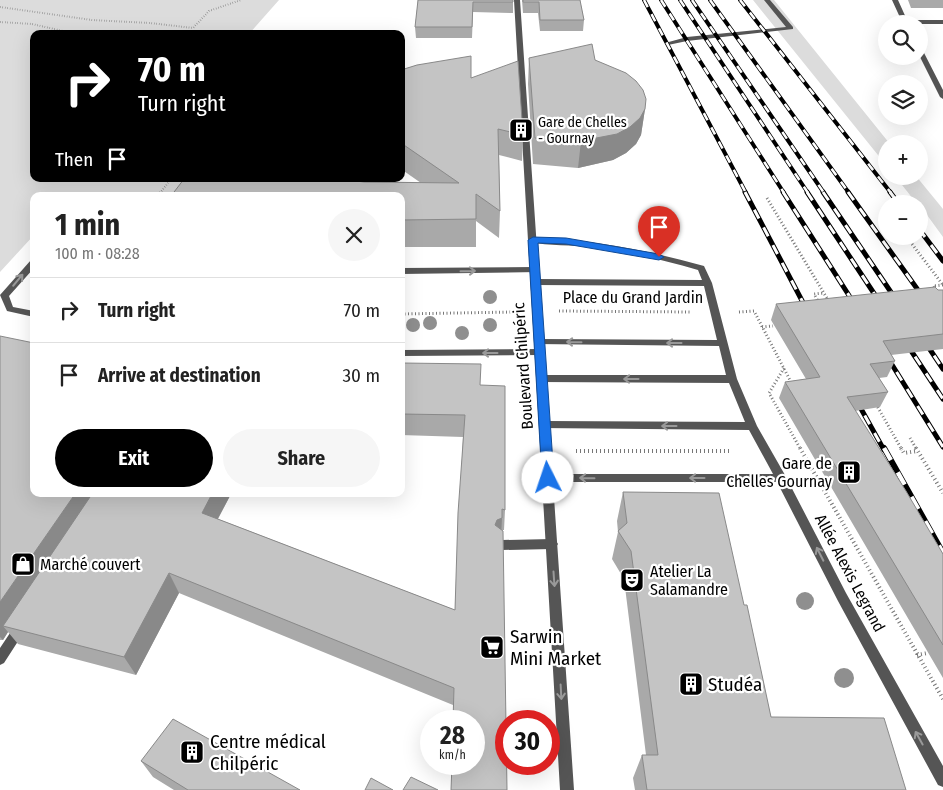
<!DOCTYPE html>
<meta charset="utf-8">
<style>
:root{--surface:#fff;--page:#f6f6f6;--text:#222;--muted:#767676;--line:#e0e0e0;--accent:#000}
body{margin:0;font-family:"Fira Sans Condensed",sans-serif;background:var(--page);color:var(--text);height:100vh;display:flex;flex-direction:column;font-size:19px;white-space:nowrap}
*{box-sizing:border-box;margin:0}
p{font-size:16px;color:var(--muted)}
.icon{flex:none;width:28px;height:28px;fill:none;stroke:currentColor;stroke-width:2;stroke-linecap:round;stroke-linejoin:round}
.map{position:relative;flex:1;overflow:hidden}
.side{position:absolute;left:30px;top:192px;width:375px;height:305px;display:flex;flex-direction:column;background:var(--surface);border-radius:10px;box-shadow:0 5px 20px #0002}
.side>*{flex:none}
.top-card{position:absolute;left:30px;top:30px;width:375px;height:152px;border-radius:10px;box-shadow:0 5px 20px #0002;background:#000;color:#fff;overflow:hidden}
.controls{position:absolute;left:878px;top:15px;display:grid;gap:10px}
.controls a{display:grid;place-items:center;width:50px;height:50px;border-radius:50%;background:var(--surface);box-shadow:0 5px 20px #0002;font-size:25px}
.speed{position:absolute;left:420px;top:710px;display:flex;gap:10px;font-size:25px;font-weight:700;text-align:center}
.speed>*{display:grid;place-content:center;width:65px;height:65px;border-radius:50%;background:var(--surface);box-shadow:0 5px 20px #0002;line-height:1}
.speed small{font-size:12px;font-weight:400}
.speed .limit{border:8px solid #d22;background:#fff;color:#111}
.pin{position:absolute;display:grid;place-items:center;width:42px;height:42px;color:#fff;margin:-51px -21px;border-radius:50% 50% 50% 0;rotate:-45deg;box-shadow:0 0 5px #0007}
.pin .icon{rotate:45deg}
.me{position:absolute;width:55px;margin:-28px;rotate:356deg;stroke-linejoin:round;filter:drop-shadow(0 0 4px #0008)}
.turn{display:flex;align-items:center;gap:18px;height:105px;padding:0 25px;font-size:22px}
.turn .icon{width:65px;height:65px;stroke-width:2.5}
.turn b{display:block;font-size:35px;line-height:42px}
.then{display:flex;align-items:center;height:48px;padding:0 25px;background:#0003;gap:10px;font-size:19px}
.round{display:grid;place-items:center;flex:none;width:52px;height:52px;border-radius:26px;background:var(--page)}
.overview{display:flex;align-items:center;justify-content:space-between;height:85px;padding:0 25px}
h1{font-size:30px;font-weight:700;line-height:38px}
.action{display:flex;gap:10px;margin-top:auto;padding:10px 25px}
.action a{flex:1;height:58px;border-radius:30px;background:var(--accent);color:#fff;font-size:20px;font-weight:700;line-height:58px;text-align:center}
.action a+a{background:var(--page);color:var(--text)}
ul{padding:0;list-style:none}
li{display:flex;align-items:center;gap:15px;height:65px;padding:0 25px;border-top:1px solid var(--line)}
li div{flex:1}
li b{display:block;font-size:19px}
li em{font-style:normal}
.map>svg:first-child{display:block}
</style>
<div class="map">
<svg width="943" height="790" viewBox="0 0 943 790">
<rect width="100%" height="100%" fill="#fff"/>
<path fill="#dcdcdc" d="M0 0H279L249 34H34V179H213L199 196H34V235L0 272Z
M753 0H774L890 144H886V165Z
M895 176H916L943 209V237L919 204H917Z"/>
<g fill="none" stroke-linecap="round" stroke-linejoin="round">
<path stroke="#777" stroke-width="2" stroke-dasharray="0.5 2" stroke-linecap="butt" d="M0 7 92 20 150 23 193 28 209 11 241 0
M0 22 32 24 76 34
M160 193 171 179"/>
<path stroke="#777" stroke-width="3" stroke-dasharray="1 2.5" stroke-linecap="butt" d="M158 196 161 192
M767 198 828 300
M912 244 943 285
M936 290 933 286 943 285
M819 303 814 294 824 293
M559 311 691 312
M739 312 754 311 792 384
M401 314 513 312
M762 327 773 326
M784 368 769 393 801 450
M876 404 902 450
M910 438 917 450"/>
<path stroke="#777" stroke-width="4" stroke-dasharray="1 3" stroke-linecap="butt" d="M800 448 943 699
M901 448 904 453 918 451
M916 448 943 493
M576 451H729
M917 655 928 653"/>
<path fill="#555" fill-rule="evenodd" d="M764 0H770L793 27V29L687 41 668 45 665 43 687 37 786 27Z
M533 237C591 240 648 250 704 266L712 283 737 379 757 426 785 475 846 593 943 766V787L938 785 838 601 777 482H548L544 481 543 478 544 475 548 474H773L749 430 541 428 540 425 541 422 545 421 745 422 729 383 539 382 537 379 539 376 542 375H726L719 346 536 344 534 342 539 339 717 340 704 286 536 285 532 282 536 279 702 280 698 270C663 260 628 251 592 247 573 245 548 246 530 242L529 240Z
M34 259V268L9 296 13 307 34 311V317L7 311 0 295 31 260Z
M535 267 539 270 538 272 401 274V268Z
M539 349 544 352 539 355 401 356V350Z
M552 539 556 541 558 544 556 547 552 549 502 550 498 548 496 545 498 542 502 540Z
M20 622 24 624 26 628 24 632 4 663 0 665V648L16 624Z"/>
<path fill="#555" fill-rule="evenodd" d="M514 0H520L574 790H560Z
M892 0H898L907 20H943V24H903Z
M919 47 922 49 943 90V99L940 97 919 55Z"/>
<g stroke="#000" stroke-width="4">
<path id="rail-far2" d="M644 0 746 193
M661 0 784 193
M680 0 808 193
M692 0 824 193
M710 0 849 193
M740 0 891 193"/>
</g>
<g stroke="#000" stroke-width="5">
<path id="rail-far1" d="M745 192 809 314
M783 192 857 308
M807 192 881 304
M823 192 899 304
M848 192 943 325
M890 192 899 204
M919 229 943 261
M923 339 943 369
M904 340 943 399
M886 355 943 447
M855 398 884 450"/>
</g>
<g stroke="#000" stroke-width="6">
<path id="rail" d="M884 448 943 553"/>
</g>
<use href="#rail-far2" stroke="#fff" stroke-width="2.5" stroke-dasharray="8" stroke-linecap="butt"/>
<use href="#rail-far1" stroke="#fff" stroke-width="3" stroke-dasharray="10" stroke-linecap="butt"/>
<use href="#rail" stroke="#fff" stroke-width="4.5" stroke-dasharray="14" stroke-linecap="butt"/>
</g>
<g fill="#8f8f8f">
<circle cx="490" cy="297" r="7"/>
<circle cx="430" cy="323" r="7"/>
<circle cx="413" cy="325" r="7"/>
<circle cx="490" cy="325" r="7"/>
<circle cx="462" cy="333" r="7"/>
<circle cx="805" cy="601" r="9"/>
<circle cx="844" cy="678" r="10"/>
</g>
<path fill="#a9a9a9" d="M418 0H513V13L473 12 472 38H416L415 27Z
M522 0H580L584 20 583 31H540L538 13H523Z
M908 0H943V8H911Z
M529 58 595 60 645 109 641 135 636 144 626 153 613 160 578 168 533 164 528 84Z
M401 70 471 78 523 135 522 161 499 155 500 211 499 238 476 221V247H401V196H171L364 182 421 183 401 169Z
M938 290H943V349L891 355 895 361 887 377 879 378 888 392 880 407 855 411 943 554V678L779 398 785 382 806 379 771 320 776 304Z
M0 336 34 494H231L218 519 455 610 463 437 401 435V363L480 385 505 510 504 530H502L453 705 179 593 136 675 18 644 8 632 3 640H0Z
M623 492 744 605 771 717 906 790H635L633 778 642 755H646L624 579 612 559 618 532 617 521Z
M141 761 300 790H174L153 777Z"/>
<path fill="#898989" d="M645 109 641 135 636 144 626 153 613 160 578 168 581 141Z
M75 494H101L3 626 8 632 3 640 0 637V602Z
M212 494H231L210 533 202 513Z
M502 518 501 538 495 525 497 520Z
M169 573 179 593 136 675 124 657Z"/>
<path fill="#c4c4c4" stroke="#898989" d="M418 0H513V2H473L472 27H415Z
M523 0H580L584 20H540L539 2H523Z
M592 44 595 60 626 73 636 81 643 90 646 99 645 109 640 118 630 127 617 134 581 141 535 138 529 58Z
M471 56V78L518 61 523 135 498 129 500 211 476 194V219L401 220V196H171L184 179H340L364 182 459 183 401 143V70L417 65Z
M935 287 938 290H943V334L883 341 895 361 870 364 888 392 847 397 906 491 943 554V645L785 382 820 377 776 304Z
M0 336 34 343V494H75L0 602Z
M401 363 481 364 480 385 505 386V510L502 509V518L497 520 495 525 503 531 507 790H451L452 764H474V721H453L454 688 169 573 124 657 3 626 92 494H212L202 513 455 610 458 513 465 415 401 414Z
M623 492 719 493 744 605H747L771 717 884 718 906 790H647L642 755H658L631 551 618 531 627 523Z
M173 719 300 790H188L141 761Z
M411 777 438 790H403Z
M371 778 393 790H365Z"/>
<defs><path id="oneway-shaft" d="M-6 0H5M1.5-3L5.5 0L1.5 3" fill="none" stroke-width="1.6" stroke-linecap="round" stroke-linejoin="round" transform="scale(1.25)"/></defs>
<g stroke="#999">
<use href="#oneway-shaft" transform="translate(468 271) rotate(-1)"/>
<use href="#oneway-shaft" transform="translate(18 280) rotate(-50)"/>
<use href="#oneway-shaft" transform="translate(574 342) rotate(-179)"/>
<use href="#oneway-shaft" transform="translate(674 343) rotate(-180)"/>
<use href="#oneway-shaft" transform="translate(490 353) rotate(180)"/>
<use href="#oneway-shaft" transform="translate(631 379) rotate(180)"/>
<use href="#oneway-shaft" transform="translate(669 426) rotate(-180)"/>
<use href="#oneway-shaft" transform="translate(587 478) rotate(-179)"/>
<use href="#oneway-shaft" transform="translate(697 478) rotate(180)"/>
<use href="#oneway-shaft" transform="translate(820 554) rotate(-117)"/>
<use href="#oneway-shaft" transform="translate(554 579) rotate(86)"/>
<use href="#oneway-shaft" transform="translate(561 692) rotate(87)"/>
<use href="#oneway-shaft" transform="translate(919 738) rotate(-119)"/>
</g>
<path fill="#1a73e8" stroke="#114b97" d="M533 237 566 238 659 254 664 257 659 260 566 244 538 243 554 478 552 482H544L542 478 528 240Z"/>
<defs>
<g id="building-square" transform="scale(1.25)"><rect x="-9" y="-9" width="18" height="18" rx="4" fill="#000" stroke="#fff"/><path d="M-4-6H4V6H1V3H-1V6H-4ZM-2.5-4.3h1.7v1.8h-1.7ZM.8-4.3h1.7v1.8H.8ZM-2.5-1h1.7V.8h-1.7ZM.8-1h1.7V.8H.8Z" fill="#fff"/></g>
<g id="shop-square" transform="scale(1.25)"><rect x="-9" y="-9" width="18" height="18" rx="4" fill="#000" stroke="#fff"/><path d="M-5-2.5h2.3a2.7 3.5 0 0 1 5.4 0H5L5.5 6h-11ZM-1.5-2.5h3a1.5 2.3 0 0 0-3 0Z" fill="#fff"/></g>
<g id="theatre-square" transform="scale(1.25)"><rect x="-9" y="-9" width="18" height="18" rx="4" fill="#000" stroke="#fff"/><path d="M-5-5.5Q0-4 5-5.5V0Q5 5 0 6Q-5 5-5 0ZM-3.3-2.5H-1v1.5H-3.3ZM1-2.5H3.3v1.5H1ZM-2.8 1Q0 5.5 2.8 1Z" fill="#fff"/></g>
<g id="supermarket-square" transform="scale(1.25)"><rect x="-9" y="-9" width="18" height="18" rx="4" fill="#000" stroke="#fff"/><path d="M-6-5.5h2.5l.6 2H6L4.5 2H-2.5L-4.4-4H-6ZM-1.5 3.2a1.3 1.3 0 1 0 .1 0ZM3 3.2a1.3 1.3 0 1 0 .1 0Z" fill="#fff"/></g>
</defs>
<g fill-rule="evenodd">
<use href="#building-square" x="521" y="130"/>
<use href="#building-square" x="849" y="472"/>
<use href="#shop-square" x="23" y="564"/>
<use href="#theatre-square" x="632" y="580"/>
<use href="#supermarket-square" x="492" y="647"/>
<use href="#building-square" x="691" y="684"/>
<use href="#building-square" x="192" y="752"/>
</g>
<g text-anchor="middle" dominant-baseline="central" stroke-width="4.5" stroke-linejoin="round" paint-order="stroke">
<g font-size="14" fill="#000" stroke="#fff" text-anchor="start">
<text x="538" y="122">Gare de Chelles<tspan x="538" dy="16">- Gournay</tspan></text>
</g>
<g font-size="16" fill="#000" stroke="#fff">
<text x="633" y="297">Place du Grand Jardin</text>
<text transform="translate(523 366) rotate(-94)">Boulevard Chilpéric</text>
<text transform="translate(850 573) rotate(62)">Allée Alexis Legrand</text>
</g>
<g font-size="16" fill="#000" stroke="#fff" text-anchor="start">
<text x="832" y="463" text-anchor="end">Gare de<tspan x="832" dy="18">Chelles Gournay</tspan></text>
<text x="40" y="564">Marché couvert</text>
<text x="650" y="571">Atelier La<tspan x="650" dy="18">Salamandre</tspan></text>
</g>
<g font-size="19" fill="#000" stroke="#fff" text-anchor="start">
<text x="510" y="636">Sarwin<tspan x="510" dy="22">Mini Market</tspan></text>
<text x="708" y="684">Studéa</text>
<text x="210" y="741">Centre médical<tspan x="210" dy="22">Chilpéric</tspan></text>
</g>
</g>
</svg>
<div class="controls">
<a><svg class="icon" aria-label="search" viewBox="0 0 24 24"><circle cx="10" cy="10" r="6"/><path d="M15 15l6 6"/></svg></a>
<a><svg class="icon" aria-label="layers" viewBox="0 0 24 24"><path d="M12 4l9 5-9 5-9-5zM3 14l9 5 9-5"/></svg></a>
<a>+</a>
<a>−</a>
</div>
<div class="speed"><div>28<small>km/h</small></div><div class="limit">30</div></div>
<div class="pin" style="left:659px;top:257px;background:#d93025"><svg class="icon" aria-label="arrive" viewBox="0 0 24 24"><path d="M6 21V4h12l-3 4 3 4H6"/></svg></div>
<svg class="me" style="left:548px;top:478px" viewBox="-20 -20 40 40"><circle r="19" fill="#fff"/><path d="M0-13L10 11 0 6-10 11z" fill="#1a73e8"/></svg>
<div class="top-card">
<div class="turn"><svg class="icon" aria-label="right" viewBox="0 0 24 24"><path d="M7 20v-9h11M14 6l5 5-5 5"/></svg><div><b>70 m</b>Turn right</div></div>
<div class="then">Then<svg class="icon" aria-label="arrive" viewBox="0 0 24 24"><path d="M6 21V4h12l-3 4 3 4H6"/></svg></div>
</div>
<section class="side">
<div class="overview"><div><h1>1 min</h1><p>100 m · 08:28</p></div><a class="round"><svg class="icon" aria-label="close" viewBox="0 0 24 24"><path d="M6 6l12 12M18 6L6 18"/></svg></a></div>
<ul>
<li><svg class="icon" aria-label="right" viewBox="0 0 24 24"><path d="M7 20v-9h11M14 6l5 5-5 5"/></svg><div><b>Turn right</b></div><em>70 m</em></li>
<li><svg class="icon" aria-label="arrive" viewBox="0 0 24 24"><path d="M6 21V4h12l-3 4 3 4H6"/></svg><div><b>Arrive at destination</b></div><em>30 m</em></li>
</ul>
<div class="action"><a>Exit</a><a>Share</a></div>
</section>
</div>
